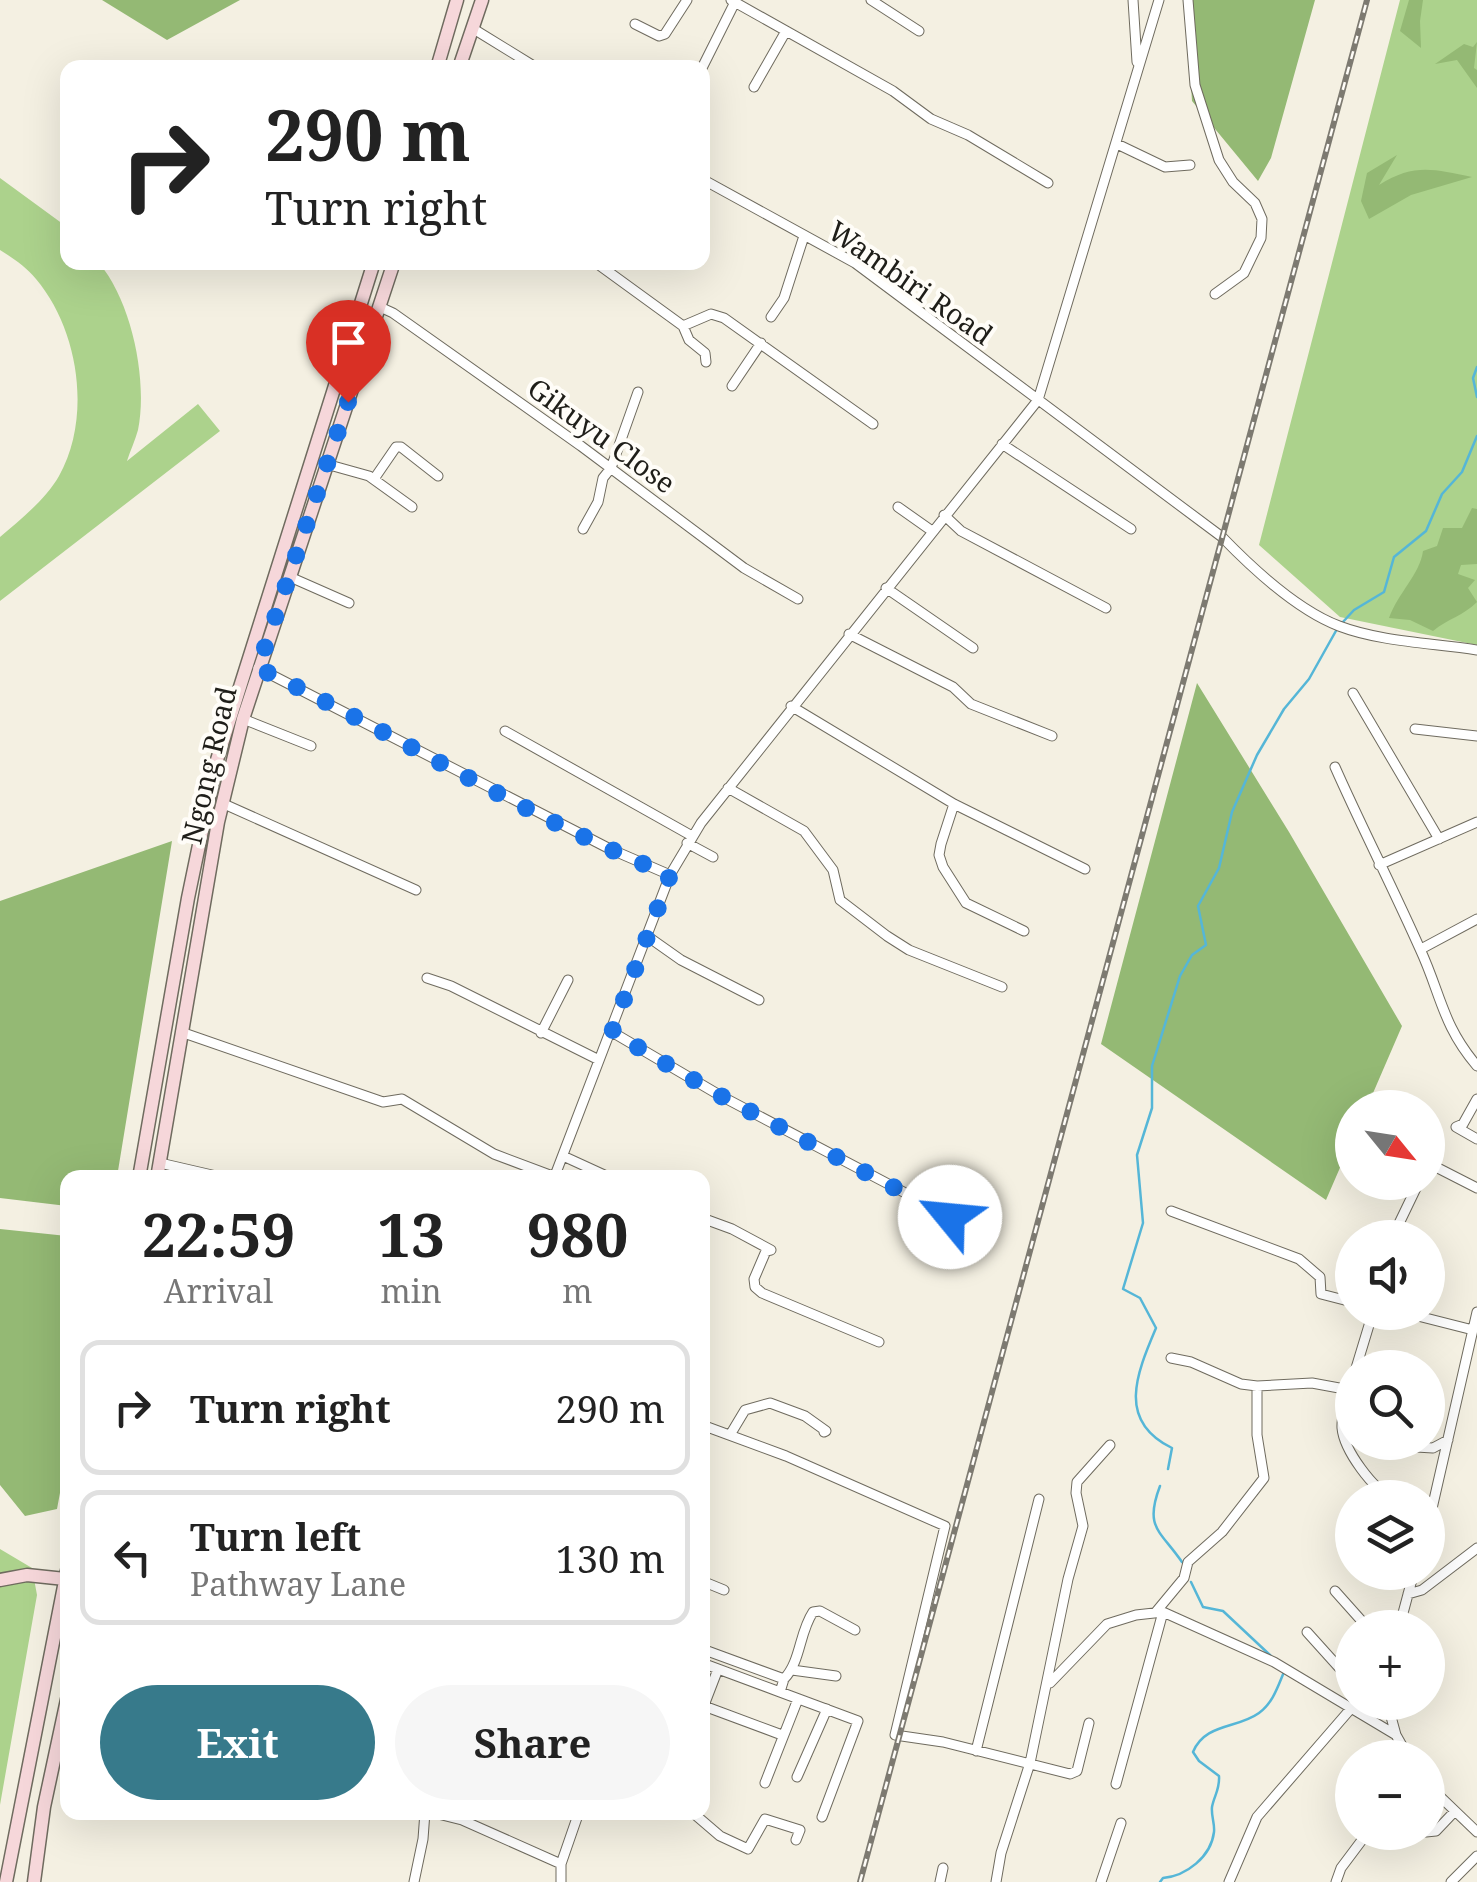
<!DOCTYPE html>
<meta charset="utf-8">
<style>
:root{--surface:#fff;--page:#f6f6f6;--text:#222;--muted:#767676;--line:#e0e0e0;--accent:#377a8b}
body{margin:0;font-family:"Noto Serif",serif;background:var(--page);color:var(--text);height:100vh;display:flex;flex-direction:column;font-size:38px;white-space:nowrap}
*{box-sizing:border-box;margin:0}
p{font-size:32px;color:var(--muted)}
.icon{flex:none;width:55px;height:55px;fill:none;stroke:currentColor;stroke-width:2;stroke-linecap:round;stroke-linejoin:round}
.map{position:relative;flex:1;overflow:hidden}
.drawer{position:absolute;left:60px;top:1170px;width:650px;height:650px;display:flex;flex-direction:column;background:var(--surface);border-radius:20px;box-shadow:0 10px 40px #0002}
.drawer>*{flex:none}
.guide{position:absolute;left:60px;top:60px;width:650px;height:210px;border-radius:20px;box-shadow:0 10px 40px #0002;background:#fff;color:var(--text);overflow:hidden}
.needle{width:65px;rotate:120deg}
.fabs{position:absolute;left:1335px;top:1090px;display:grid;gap:20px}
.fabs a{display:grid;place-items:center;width:110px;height:110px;border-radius:50%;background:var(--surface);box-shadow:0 10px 40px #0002;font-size:50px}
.pin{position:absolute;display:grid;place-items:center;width:85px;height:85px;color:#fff;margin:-102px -42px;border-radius:50% 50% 50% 0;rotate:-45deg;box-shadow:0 0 10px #0007}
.pin .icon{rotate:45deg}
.me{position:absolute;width:110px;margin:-55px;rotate:298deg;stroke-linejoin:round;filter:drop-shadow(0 0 8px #0008)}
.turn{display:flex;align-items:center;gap:35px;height:210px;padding:0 40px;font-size:45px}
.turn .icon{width:130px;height:130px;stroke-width:2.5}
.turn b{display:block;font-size:70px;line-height:85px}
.eta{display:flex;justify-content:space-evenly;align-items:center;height:170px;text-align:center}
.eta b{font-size:60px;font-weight:700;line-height:70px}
.button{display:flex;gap:20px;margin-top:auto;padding:20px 40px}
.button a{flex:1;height:115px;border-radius:60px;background:var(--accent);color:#fff;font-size:40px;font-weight:700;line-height:115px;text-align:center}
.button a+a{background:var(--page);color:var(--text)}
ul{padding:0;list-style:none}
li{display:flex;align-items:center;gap:30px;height:135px;margin:0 20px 15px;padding:0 20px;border:5px solid var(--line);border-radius:20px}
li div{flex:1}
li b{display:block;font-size:38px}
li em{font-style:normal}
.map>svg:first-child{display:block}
</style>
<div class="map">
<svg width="1477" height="1882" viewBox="0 0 1477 1882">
<rect width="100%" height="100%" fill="#f4f0e2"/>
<path fill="#acd28c" d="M1400 0H1477V645L1340 617 1259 545Z
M0 178 67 227 68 262 99 263C132 302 148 381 138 430 135 441 130 451 127 461L198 404 220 431 0 601V537C20 520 46 499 59 476 92 417 79 330 36 279 26 267 13 258 0 250Z
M0 1549 32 1568 37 1595 0 1805Z"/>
<path fill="#94b974" d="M102 0H240L167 40Z
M1186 0H1315L1271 158 1258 181 1192 101Z
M1409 0H1423L1420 21 1421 48 1400 31Z
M1477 42 1474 68 1477 70V88L1457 60 1435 64 1464 44 1473 47Z
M1397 155 1379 185C1414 163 1433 169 1472 177L1411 195 1369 219 1361 201 1367 173Z
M1472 508 1477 509V564L1461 565 1458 574 1475 580 1468 588 1477 602C1463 616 1449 618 1433 631L1410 620 1389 618C1398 593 1420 574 1423 551L1437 546 1443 528H1462Z
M1197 683 1289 832 1402 1026 1367 1107 1352 1108V1140L1326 1200 1101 1044Z
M172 841 117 1177 68 1178 67 1206 0 1198V901Z
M0 1229 67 1236 68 1450 57 1509 25 1516 0 1485Z"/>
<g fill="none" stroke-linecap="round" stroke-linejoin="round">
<path stroke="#55b6d7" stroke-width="2.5" d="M1477 367 1473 378 1477 397
M1342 623 1354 610 1384 592 1394 557 1426 531 1442 494 1462 472 1477 436
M1168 1469 1172 1448C1117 1421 1136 1375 1156 1328L1140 1298 1123 1289 1143 1223 1137 1155 1152 1108V1066L1180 976 1192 955 1206 945 1198 906 1219 868 1232 812 1257 755 1284 709 1309 679 1337 629
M1160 1486C1144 1528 1160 1530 1182 1562
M1191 1582 1203 1607 1223 1611 1271 1656
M1160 1882 1163 1878C1186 1876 1211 1857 1214 1832 1215 1824 1211 1816 1212 1807 1214 1796 1220 1789 1219 1776L1199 1761 1193 1752C1205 1723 1237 1729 1259 1713 1273 1703 1278 1686 1284 1672"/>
<g stroke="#6f6b5f" stroke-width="11">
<path id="street" d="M731 0 893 91 931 119 968 135 1048 183
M871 0 919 31
M1133 0 1137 62
M1188 0 1195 85 1219 160 1233 182 1255 203 1262 219 1261 238 1244 273 1215 294
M635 24 659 36 665 34 687 0
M472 28 537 68
M702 68 735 2
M754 87 786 31
M1117 144 1165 167 1190 165
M702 179 855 263 1222 537C1253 569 1297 610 1339 626 1381 642 1433 643 1477 650
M595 262 683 326 711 314 724 318 873 424
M380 307 393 313 581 446 744 568 798 599
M771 317 784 298 804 236
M683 326 689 340 705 353 706 362
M732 386 761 343
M1002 444 1131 529
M326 464 369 476 412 507
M374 479 396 447H401L438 476
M898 507 932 531
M944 515 961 531 1106 608
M583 529 598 502 603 478 611 468 638 392
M290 577 349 603
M886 588 973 648
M849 634 953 687 971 704 1052 736
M258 668 610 849 670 875
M1353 693 1439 839
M791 706 954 804 1085 869
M243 719 311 746
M1415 729 1477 736
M505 731 692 836
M1335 767C1362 828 1393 888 1420 949 1441 994 1442 1025 1477 1066
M728 788 804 831 833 870 840 900 887 936 909 950 1002 987
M224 804 416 890
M954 804 941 844 939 855 943 867 966 903 1024 931
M687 843 713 857
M1379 865 1477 822
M647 936 681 960 759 1000
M1421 949 1477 919
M427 978 451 986 599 1060
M181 1032 383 1102 402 1099 494 1154 555 1177
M612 1032 721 1096 951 1217
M541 1033 568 980
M1477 1099 1463 1124 1456 1127 1477 1139
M1351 1129 1352 1130
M563 1156 611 1178
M160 1163 225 1178
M1428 1163 1477 1188
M554 1178 670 875 701 823 1038 400 1159 0
M1171 1211 1299 1259 1320 1277 1321 1294 1352 1302
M702 1218 732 1229 771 1250 766 1251 754 1279 755 1287 762 1293 879 1342
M1392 1238 1419 1182
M1402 1312 1473 1330
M1171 1358 1191 1362 1241 1384 1257 1386 1312 1383 1350 1390
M1356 1368 1373 1312
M1352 1380C1349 1393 1341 1414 1342 1428 1344 1450 1373 1490 1393 1498
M702 1425 786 1456 945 1526 895 1735 943 1742 1070 1774 1077 1771 1089 1723
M730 1435 745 1410 770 1403 805 1416 826 1431 824 1432
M1416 1447 1433 1448 1448 1440
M702 1514 704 1513
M1428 1526 1477 1312
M702 1581 724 1590
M1335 1591 1368 1628
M1408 1594 1422 1590 1477 1548
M1155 1613 1184 1578 1188 1562 1222 1532 1264 1478 1257 1435V1386
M1399 1628 1414 1572
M1307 1632 1352 1682
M702 1649 784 1679C801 1661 799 1633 813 1612L820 1611 855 1630
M702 1663 780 1692
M792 1670 836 1676
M784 1679 780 1692 858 1721 822 1817
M1050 1683 1107 1624 1136 1615 1163 1612 1274 1662 1396 1735
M1371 1702 1389 1714
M1387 1702 1396 1735 1409 1758
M704 1706 782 1735
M703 1708 718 1669
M976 1751 1039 1499
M797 1777 827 1709
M765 1783 798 1699
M1116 1784 1163 1612
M1428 1785 1477 1832
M430 1812 462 1820 561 1864V1882
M692 1812 720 1836 748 1849 765 1819 800 1830 796 1840
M1426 1832 1436 1831 1455 1811
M561 1864 579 1812
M414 1882 423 1839 425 1812
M940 1882 943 1868
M996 1882 1001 1853 1030 1763 1068 1579 1083 1526 1076 1493 1077 1482 1110 1445
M1101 1882 1121 1823
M1229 1882 1257 1817 1354 1705
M1336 1882 1341 1868 1368 1832
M1451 1882 1477 1856"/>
</g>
<g stroke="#6f6b5f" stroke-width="15">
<path id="secondary" d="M437 68 457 0
M459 68 482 0
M139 1178 188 898 216 763 374 262
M157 1178 218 822 243 719 394 262
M0 1580 27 1575 65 1579
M6 1882 68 1566
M34 1882 44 1807 68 1695"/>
</g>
<use href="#street" stroke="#fff" stroke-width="9"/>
<use href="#secondary" stroke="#f6d7da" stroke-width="12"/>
<g stroke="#7d7a71" stroke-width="6">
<path id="rail" d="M860 1882 1367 0"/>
</g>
<use href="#rail" stroke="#fffdf8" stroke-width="2.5" stroke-dasharray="8" stroke-linecap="butt"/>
</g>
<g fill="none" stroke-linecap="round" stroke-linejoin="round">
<path stroke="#1a73e8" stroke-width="18" stroke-dasharray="0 32.4" d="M348 402 258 668C396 734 527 817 670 875L612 1032 721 1096 950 1217"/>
</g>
<g text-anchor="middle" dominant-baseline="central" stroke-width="8" stroke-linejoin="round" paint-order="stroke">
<g font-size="28" fill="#1f1e19" stroke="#fffdf8">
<text transform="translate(911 282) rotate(35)">Wambiri Road</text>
<text transform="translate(602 435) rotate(36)">Gikuyu Close</text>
<text transform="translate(208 765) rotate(-77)">Ngong Road</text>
</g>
</g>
</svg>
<div class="fabs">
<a><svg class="needle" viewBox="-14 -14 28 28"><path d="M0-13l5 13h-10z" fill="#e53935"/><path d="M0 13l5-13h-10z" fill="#767676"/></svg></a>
<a><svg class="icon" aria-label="sound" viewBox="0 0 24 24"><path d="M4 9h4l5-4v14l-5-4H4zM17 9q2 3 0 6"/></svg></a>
<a><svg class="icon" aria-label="search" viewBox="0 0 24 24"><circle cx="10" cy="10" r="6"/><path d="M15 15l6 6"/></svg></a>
<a><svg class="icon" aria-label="layers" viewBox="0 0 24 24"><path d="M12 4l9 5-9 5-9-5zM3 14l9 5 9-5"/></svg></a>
<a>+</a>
<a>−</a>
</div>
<div class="pin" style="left:348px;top:402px;background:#d93025"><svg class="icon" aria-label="arrive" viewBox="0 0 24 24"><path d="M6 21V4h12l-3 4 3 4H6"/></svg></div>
<svg class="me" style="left:950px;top:1217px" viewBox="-20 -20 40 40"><circle r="19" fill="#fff"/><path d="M0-13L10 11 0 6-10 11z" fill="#1a73e8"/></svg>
<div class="guide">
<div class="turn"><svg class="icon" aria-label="right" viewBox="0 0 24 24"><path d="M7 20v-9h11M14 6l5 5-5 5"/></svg><div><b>290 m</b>Turn right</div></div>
</div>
<section class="drawer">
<div class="eta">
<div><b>22:59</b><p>Arrival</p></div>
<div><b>13</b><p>min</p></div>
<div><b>980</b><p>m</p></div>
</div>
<ul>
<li><svg class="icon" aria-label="right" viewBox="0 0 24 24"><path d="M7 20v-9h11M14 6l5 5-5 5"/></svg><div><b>Turn right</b></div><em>290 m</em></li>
<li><svg class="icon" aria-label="left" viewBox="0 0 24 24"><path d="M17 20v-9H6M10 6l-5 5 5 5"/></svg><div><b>Turn left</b><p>Pathway Lane</p></div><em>130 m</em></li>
</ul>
<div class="button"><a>Exit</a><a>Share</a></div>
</section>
</div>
